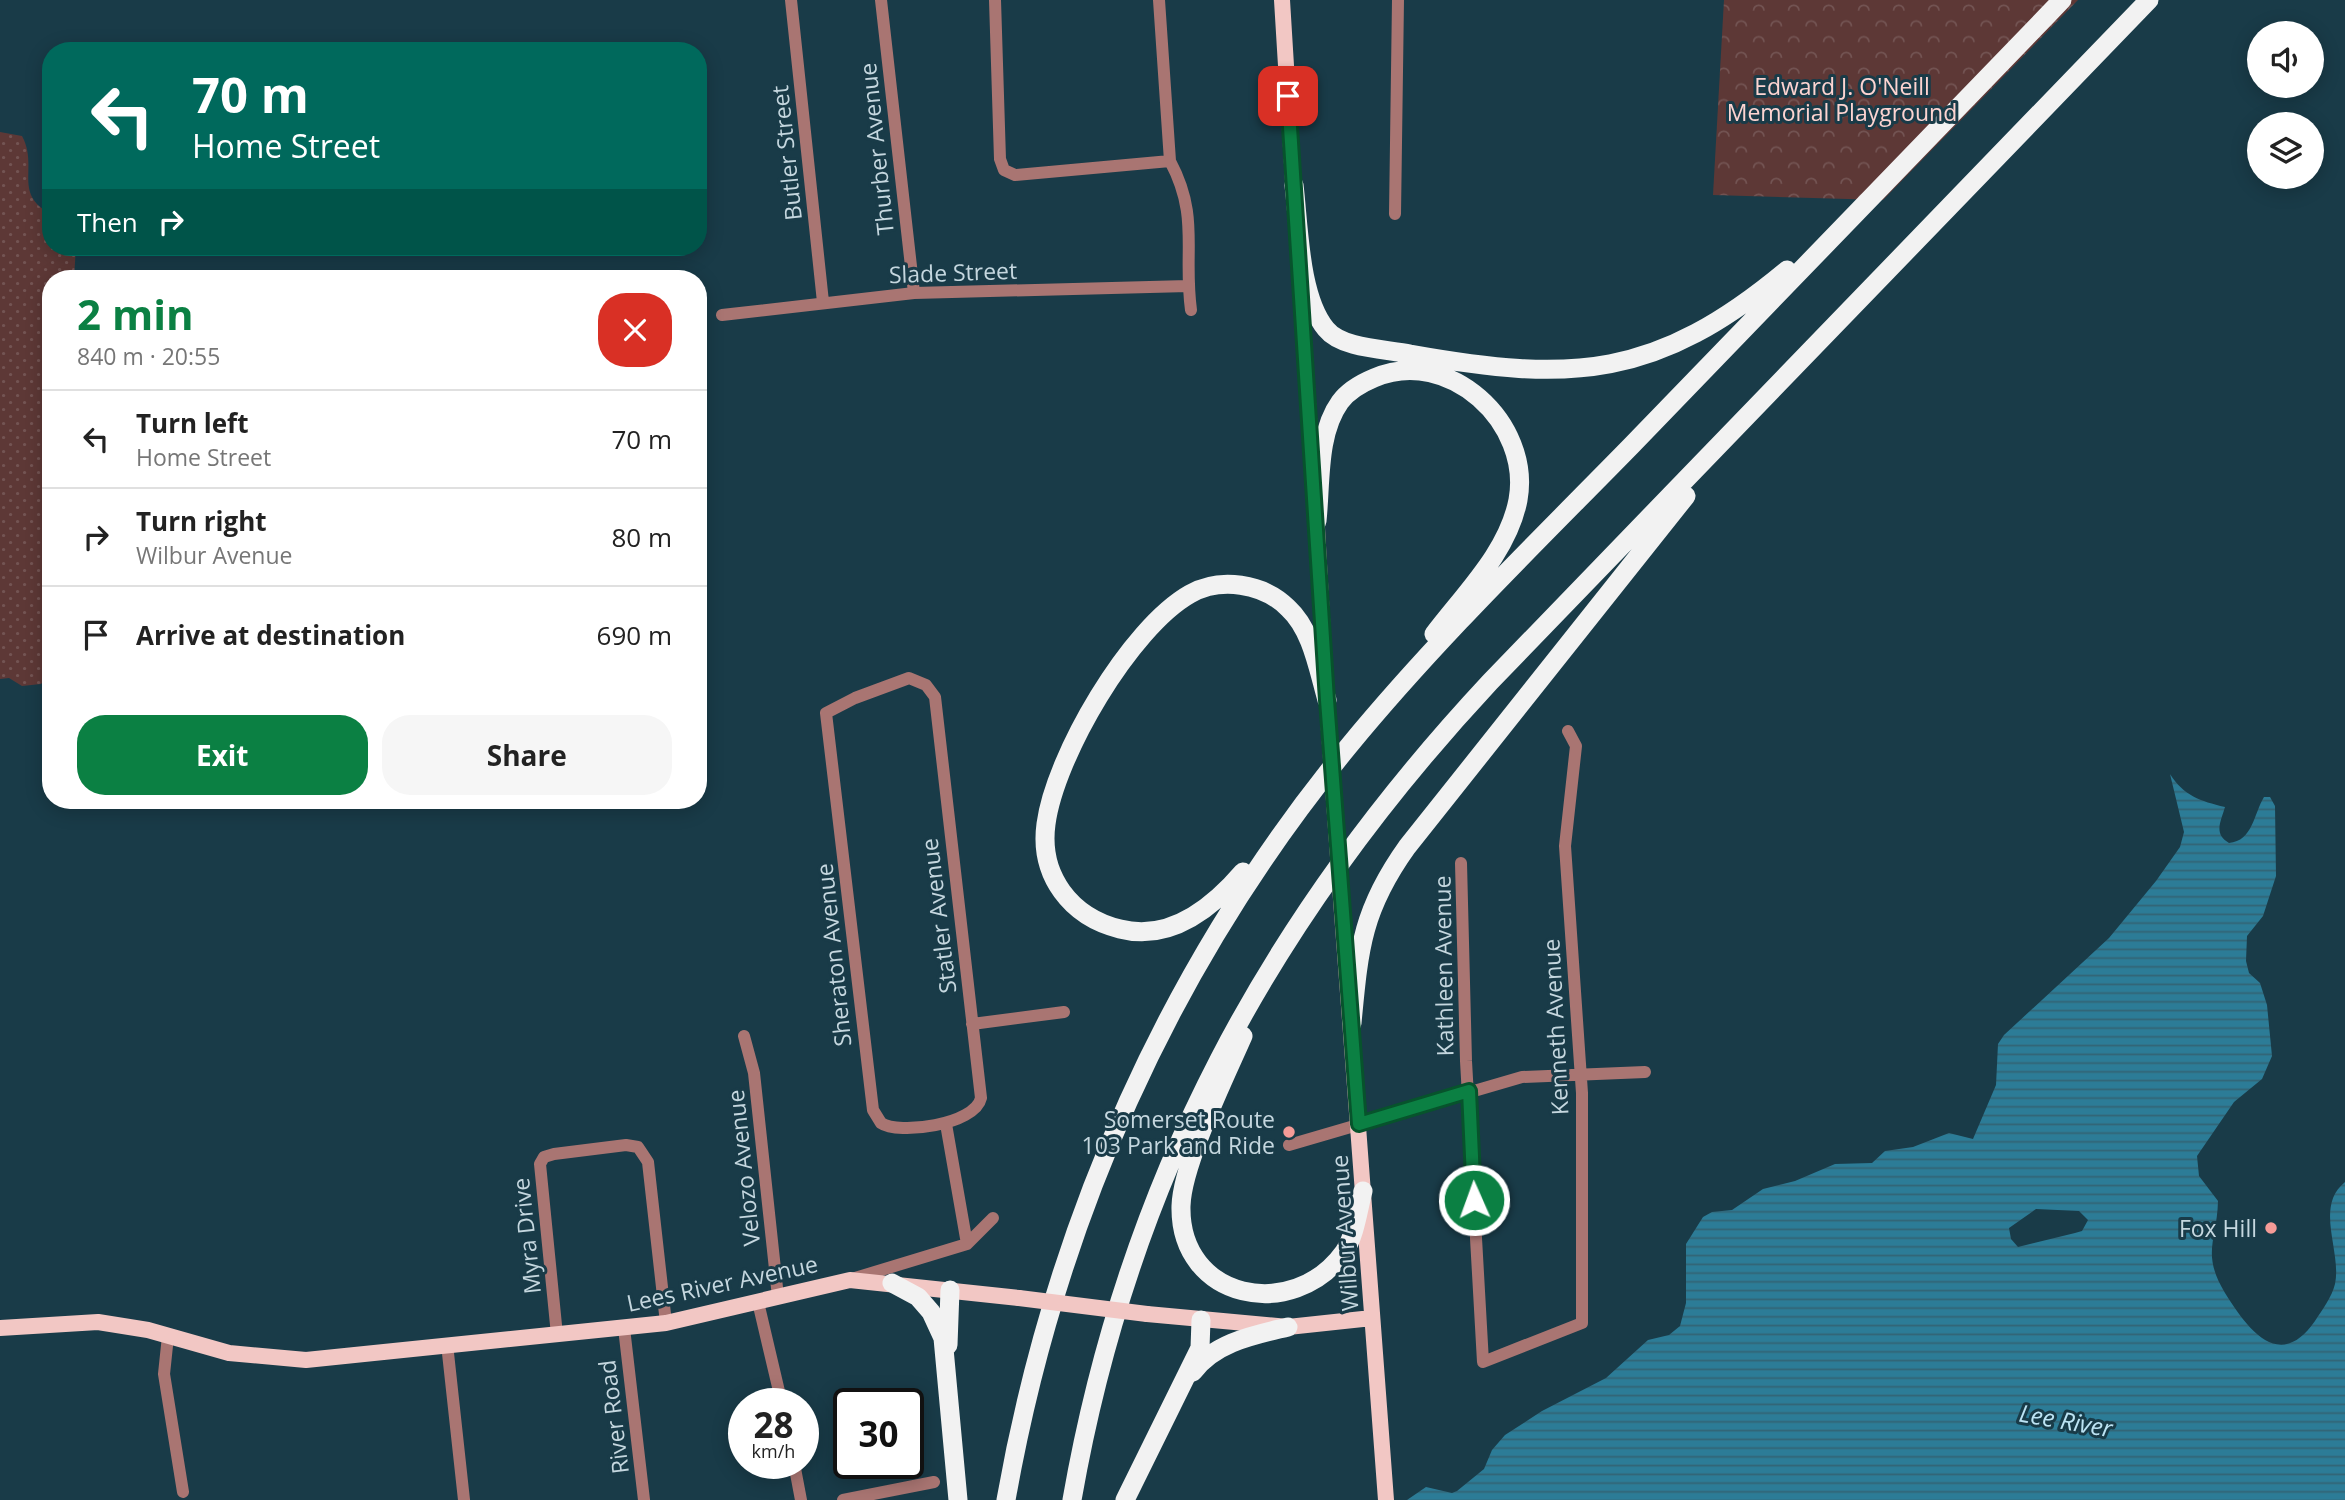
<!DOCTYPE html>
<meta charset="utf-8">
<style>
:root{--surface:#fff;--page:#f6f6f6;--text:#222;--muted:#767676;--line:#e0e0e0;--accent:#0b8043}
body{margin:0;font-family:"Open Sans",sans-serif;background:var(--page);color:var(--text);height:100vh;display:flex;flex-direction:column;font-size:26px;white-space:nowrap}
*{box-sizing:border-box;margin:0}
p{font-size:23px;color:var(--muted)}
.icon{flex:none;width:38px;height:38px;fill:none;stroke:currentColor;stroke-width:2;stroke-linecap:round;stroke-linejoin:round}
.map{position:relative;flex:1;overflow:hidden}
.drawer{position:absolute;left:42px;top:270px;width:665px;height:539px;display:flex;flex-direction:column;background:var(--surface);border-radius:28px;box-shadow:0 4px 18px #0003}
.drawer>*{flex:none}
.guide{position:absolute;left:42px;top:42px;width:665px;height:214px;border-radius:28px;box-shadow:0 4px 18px #0003;background:#00695c;color:#fff;overflow:hidden}
.tools{position:absolute;left:2247px;top:21px;display:grid;gap:14px}
.tools a{display:grid;place-items:center;width:77px;height:77px;border-radius:50%;background:var(--surface);box-shadow:0 4px 18px #0003;font-size:35px}
.speed{position:absolute;left:728px;top:1388px;display:flex;gap:14px;font-size:35px;font-weight:700;text-align:center}
.speed>*{display:grid;place-content:center;width:91px;height:91px;border-radius:50%;background:var(--surface);box-shadow:0 4px 18px #0003;line-height:1}
.speed small{font-size:18px;font-weight:400}
.speed .limit{border:4px solid #111;border-radius:10px;background:#fff;color:#111}
.pin{position:absolute;display:grid;place-items:center;width:60px;height:60px;color:#fff;margin:-30px;border-radius:14px;box-shadow:0 4px 10px #0006}
.me{position:absolute;width:77px;margin:-38px;rotate:358deg;stroke-linejoin:round;filter:drop-shadow(0 0 5px #0008)}
.turn{display:flex;align-items:center;gap:24px;height:147px;padding:0 35px;font-size:32px}
.turn .icon{width:91px;height:91px;stroke-width:2.5}
.turn b{display:block;font-size:49px;line-height:60px}
.then{display:flex;align-items:center;height:66px;padding:0 35px;background:#0003;gap:14px;font-size:26px}
.round{display:grid;place-items:center;flex:none;width:74px;height:74px;border-radius:28px;background:var(--page)}
.overview{display:flex;align-items:center;justify-content:space-between;height:119px;padding:0 35px}
h1{font-size:42px;font-weight:700;line-height:52px;color:var(--accent)}
.button{display:flex;gap:14px;margin-top:auto;padding:14px 35px}
.button a{flex:1;height:80px;border-radius:28px;background:var(--accent);color:#fff;font-size:28px;font-weight:700;line-height:80px;text-align:center}
.button a+a{background:var(--page);color:var(--text)}
ul{padding:0;list-style:none}
li{display:flex;align-items:center;gap:21px;height:98px;padding:0 35px;border-top:2px solid var(--line)}
li div{flex:1}
li b{display:block;font-size:26px}
li em{font-style:normal}
.map>svg:first-child{display:block}
</style>
<div class="map">
<svg width="2345" height="1500" viewBox="0 0 2345 1500">
<defs>
<pattern id="grass-dots" width="8" height="8" patternUnits="userSpaceOnUse" patternTransform="scale(1.75)"><rect width="8" height="8" fill="#5d3836"/><path d="M2 2h.1M6 6h.1" fill="none" stroke="#735453" stroke-width="1.8" stroke-linecap="round"/></pattern>
<pattern id="park-crowns" width="20" height="18" patternUnits="userSpaceOnUse" patternTransform="scale(1.75)"><rect width="20" height="18" fill="#5d3836"/><path d="M2 6a3 3 0 1 1 6 0M12 15a3 3 0 1 1 6 0" fill="none" stroke="#735453"/></pattern>
<pattern id="water-rules" width="6" height="5" patternUnits="userSpaceOnUse" patternTransform="scale(1.75)"><rect width="6" height="5" fill="#2c7c97"/><path d="M0 2.5h6" fill="none" stroke="#326475"/></pattern>
</defs>
<rect width="100%" height="100%" fill="#193b48"/>
<path fill="url(#grass-dots)" d="M0 132 22 136C39 167 12 194 51 214V247H76L74 278H51V673L41 684 22 686 9 678 0 679Z"/>
<path fill="url(#park-crowns)" d="M1724 0H2078L1883 200 1713 195Z"/>
<path fill="url(#water-rules)" fill-rule="evenodd" d="M2170 774C2184 796 2200 801 2225 807 2221 821 2213 834 2229 843 2253 841 2254 813 2264 797H2270L2275 806 2276 876 2263 916 2247 936 2246 961 2249 973 2260 983 2267 1005 2272 1056 2262 1079 2234 1102 2197 1156 2199 1176 2218 1201C2217 1241 2201 1253 2225 1293 2247 1328 2279 1373 2315 1321 2322 1310 2332 1297 2335 1284 2342 1251 2314 1207 2345 1182V1500H1407L1426 1487 1452 1493 1457 1491 1484 1469 1492 1450 1505 1435 1542 1411 1606 1378 1648 1340 1669 1335 1680 1326 1686 1303V1244L1703 1217 1712 1212 1732 1210 1763 1189 1795 1181 1835 1164 1872 1163 1885 1151 1913 1147 1949 1133 1973 1139 1996 1085 1998 1044 2004 1035 2109 938 2156 881 2180 847 2184 832ZM2036 1209 2079 1211 2088 1220 2082 1231 2075 1233 2018 1247 2011 1239 2009 1228Z"/>
<g fill="none" stroke-linecap="round" stroke-linejoin="round">
<path stroke="#a97572" stroke-width="12" d="M791 0 823 302
M881 0 914 293
M995 0 1000 159 1004 170 1015 175 1170 161
M1159 0 1170 161C1200 217 1183 251 1191 310
M1395 214 1398 0
M722 315 914 293 1188 286
M909 678 926 685 935 697 981 1098C975 1125 898 1135 881 1123L873 1110 826 713 855 698Z
M1461 863 1466 1061 1483 1362 1582 1323V1093L1565 846 1576 746 1568 731
M972 1024 1064 1012
M744 1036 754 1073 778 1297
M946 1124 967 1244
M1289 1145 1522 1077 1645 1072
M855 1278 967 1244 993 1218
M758 1302 782 1404
M624 1328 644 1500
M557 1335 540 1164 544 1157 554 1154 626 1145 638 1147 648 1162 666 1323
M168 1336 164 1374 183 1492
M447 1344 464 1500
M794 1463 801 1500
M843 1500 934 1482"/>
<path stroke="#f2c7c4" stroke-width="16" d="M1282 0 1294 197
M1300 283 1313 477
M1316 510 1325 672
M1342 913 1386 1500
M1147 1314 1288 1327 1372 1318
M0 1328 98 1322 148 1330 229 1353 306 1360 666 1323 850 1280 1019 1298"/>
<path stroke="#f2f2f2" stroke-width="19" d="M1294 185C1299 226 1299 296 1326 329 1342 349 1386 349 1410 354 1573 383 1656 379 1787 270
M1317 521C1321 483 1317 434 1340 402 1348 391 1362 383 1374 378 1449 346 1532 423 1518 500 1508 552 1465 593 1434 634
M1243 872C1213 907 1170 942 1120 929 1071 917 1039 876 1046 824 1055 756 1130 628 1190 594 1220 577 1263 583 1288 608 1312 630 1318 669 1327 700
M1352 1023C1359 948 1362 910 1407 847L1686 496
M1243 1036C1225 1077 1182 1165 1181 1206 1179 1300 1293 1323 1344 1252 1355 1236 1358 1210 1363 1191
M892 1283 918 1297 931 1312 943 1338 958 1500
M948 1345 950 1290
M1193 1372C1215 1342 1255 1335 1288 1327
M1006 1500C1055 1223 1169 965 1348 747 1435 641 1535 544 1631 446 1775 297 1919 149 2062 0
M1072 1500C1128 1179 1269 919 1490 682L2149 0
M1125 1500 1200 1348 1201 1320"/>
<path stroke="#f2c7c4" stroke-width="16" d="M1328 717 1342 913
M1019 1298 1147 1314"/>
</g>
<g fill="none" stroke-linecap="round" stroke-linejoin="round">
<g stroke="#07532c" stroke-width="18">
<path id="route" d="M1288 96 1327 700 1359 1124 1469 1091 1474 1200"/>
</g>
<use href="#route" stroke="#0b8043" stroke-width="12"/>
</g>
<g fill="#f59b97" stroke="#193b48" stroke-width="2.5">
<circle cx="1289" cy="1132" r="7"/>
<circle cx="2271" cy="1228" r="7"/>
</g>
<g text-anchor="middle" dominant-baseline="central" stroke-width="6" stroke-linejoin="round" paint-order="stroke">
<g font-size="23" fill="#fdd4d1" stroke="#193b48">
<text x="1842" y="86">Edward J. O'Neill<tspan x="1842" dy="26">Memorial Playground</tspan></text>
</g>
<g font-size="23" fill="#c5d7df" stroke="#193b48">
<text transform="translate(876 149) rotate(-96)">Thurber Avenue</text>
<text transform="translate(786 153) rotate(-96)">Butler Street</text>
<text transform="translate(953 272) rotate(-2)">Slade Street</text>
<text transform="translate(938 916) rotate(-97)">Statler Avenue</text>
<text transform="translate(833 955) rotate(-96)">Sheraton Avenue</text>
<text transform="translate(1443 966) rotate(-91)">Kathleen Avenue</text>
<text transform="translate(1555 1027) rotate(-93)">Kenneth Avenue</text>
<text transform="translate(743 1168) rotate(-96)">Velozo Avenue</text>
<text transform="translate(1344 1233) rotate(-94)">Wilbur Avenue</text>
<text transform="translate(526 1236) rotate(-96)">Myra Drive</text>
<text transform="translate(722 1283) rotate(-12)">Lees River Avenue</text>
<text transform="translate(613 1417) rotate(-97)">River Road</text>
</g>
<g font-size="23" fill="#c5d7df" stroke="#193b48" text-anchor="end">
<text x="1275" y="1119">Somerset Route<tspan x="1275" dy="26">103 Park and Ride</tspan></text>
<text x="2257" y="1228">Fox Hill</text>
</g>
<g font-size="24" font-style="italic" fill="#bde4f4" stroke="#193b48">
<text transform="translate(2066 1420) rotate(10)">Lee River</text>
</g>
</g>
</svg>
<div class="tools">
<a><svg class="icon" aria-label="sound" viewBox="0 0 24 24"><path d="M4 9h4l5-4v14l-5-4H4zM17 9q2 3 0 6"/></svg></a>
<a><svg class="icon" aria-label="layers" viewBox="0 0 24 24"><path d="M12 4l9 5-9 5-9-5zM3 14l9 5 9-5"/></svg></a>
</div>
<div class="speed"><div>28<small>km/h</small></div><div class="limit">30</div></div>
<div class="pin" style="left:1288px;top:96px;background:#d93025"><svg class="icon" aria-label="arrive" viewBox="0 0 24 24"><path d="M6 21V4h12l-3 4 3 4H6"/></svg></div>
<svg class="me" style="left:1474px;top:1200px" viewBox="-20 -20 40 40"><circle r="17" fill="#0b8043" stroke="#fff" stroke-width="3"/><path d="M0-11L8 9 0 5-8 9z" fill="#fff"/></svg>
<div class="guide">
<div class="turn"><svg class="icon" aria-label="left" viewBox="0 0 24 24"><path d="M17 20v-9H6M10 6l-5 5 5 5"/></svg><div><b>70 m</b>Home Street</div></div>
<div class="then">Then<svg class="icon" aria-label="right" viewBox="0 0 24 24"><path d="M7 20v-9h11M14 6l5 5-5 5"/></svg></div>
</div>
<section class="drawer">
<div class="overview"><div><h1>2 min</h1><p>840 m · 20:55</p></div><a class="round" style="background:#d93025;color:#fff"><svg class="icon" aria-label="close" viewBox="0 0 24 24"><path d="M6 6l12 12M18 6L6 18"/></svg></a></div>
<ul>
<li><svg class="icon" aria-label="left" viewBox="0 0 24 24"><path d="M17 20v-9H6M10 6l-5 5 5 5"/></svg><div><b>Turn left</b><p>Home Street</p></div><em>70 m</em></li>
<li><svg class="icon" aria-label="right" viewBox="0 0 24 24"><path d="M7 20v-9h11M14 6l5 5-5 5"/></svg><div><b>Turn right</b><p>Wilbur Avenue</p></div><em>80 m</em></li>
<li><svg class="icon" aria-label="arrive" viewBox="0 0 24 24"><path d="M6 21V4h12l-3 4 3 4H6"/></svg><div><b>Arrive at destination</b></div><em>690 m</em></li>
</ul>
<div class="button"><a>Exit</a><a>Share</a></div>
</section>
</div>
